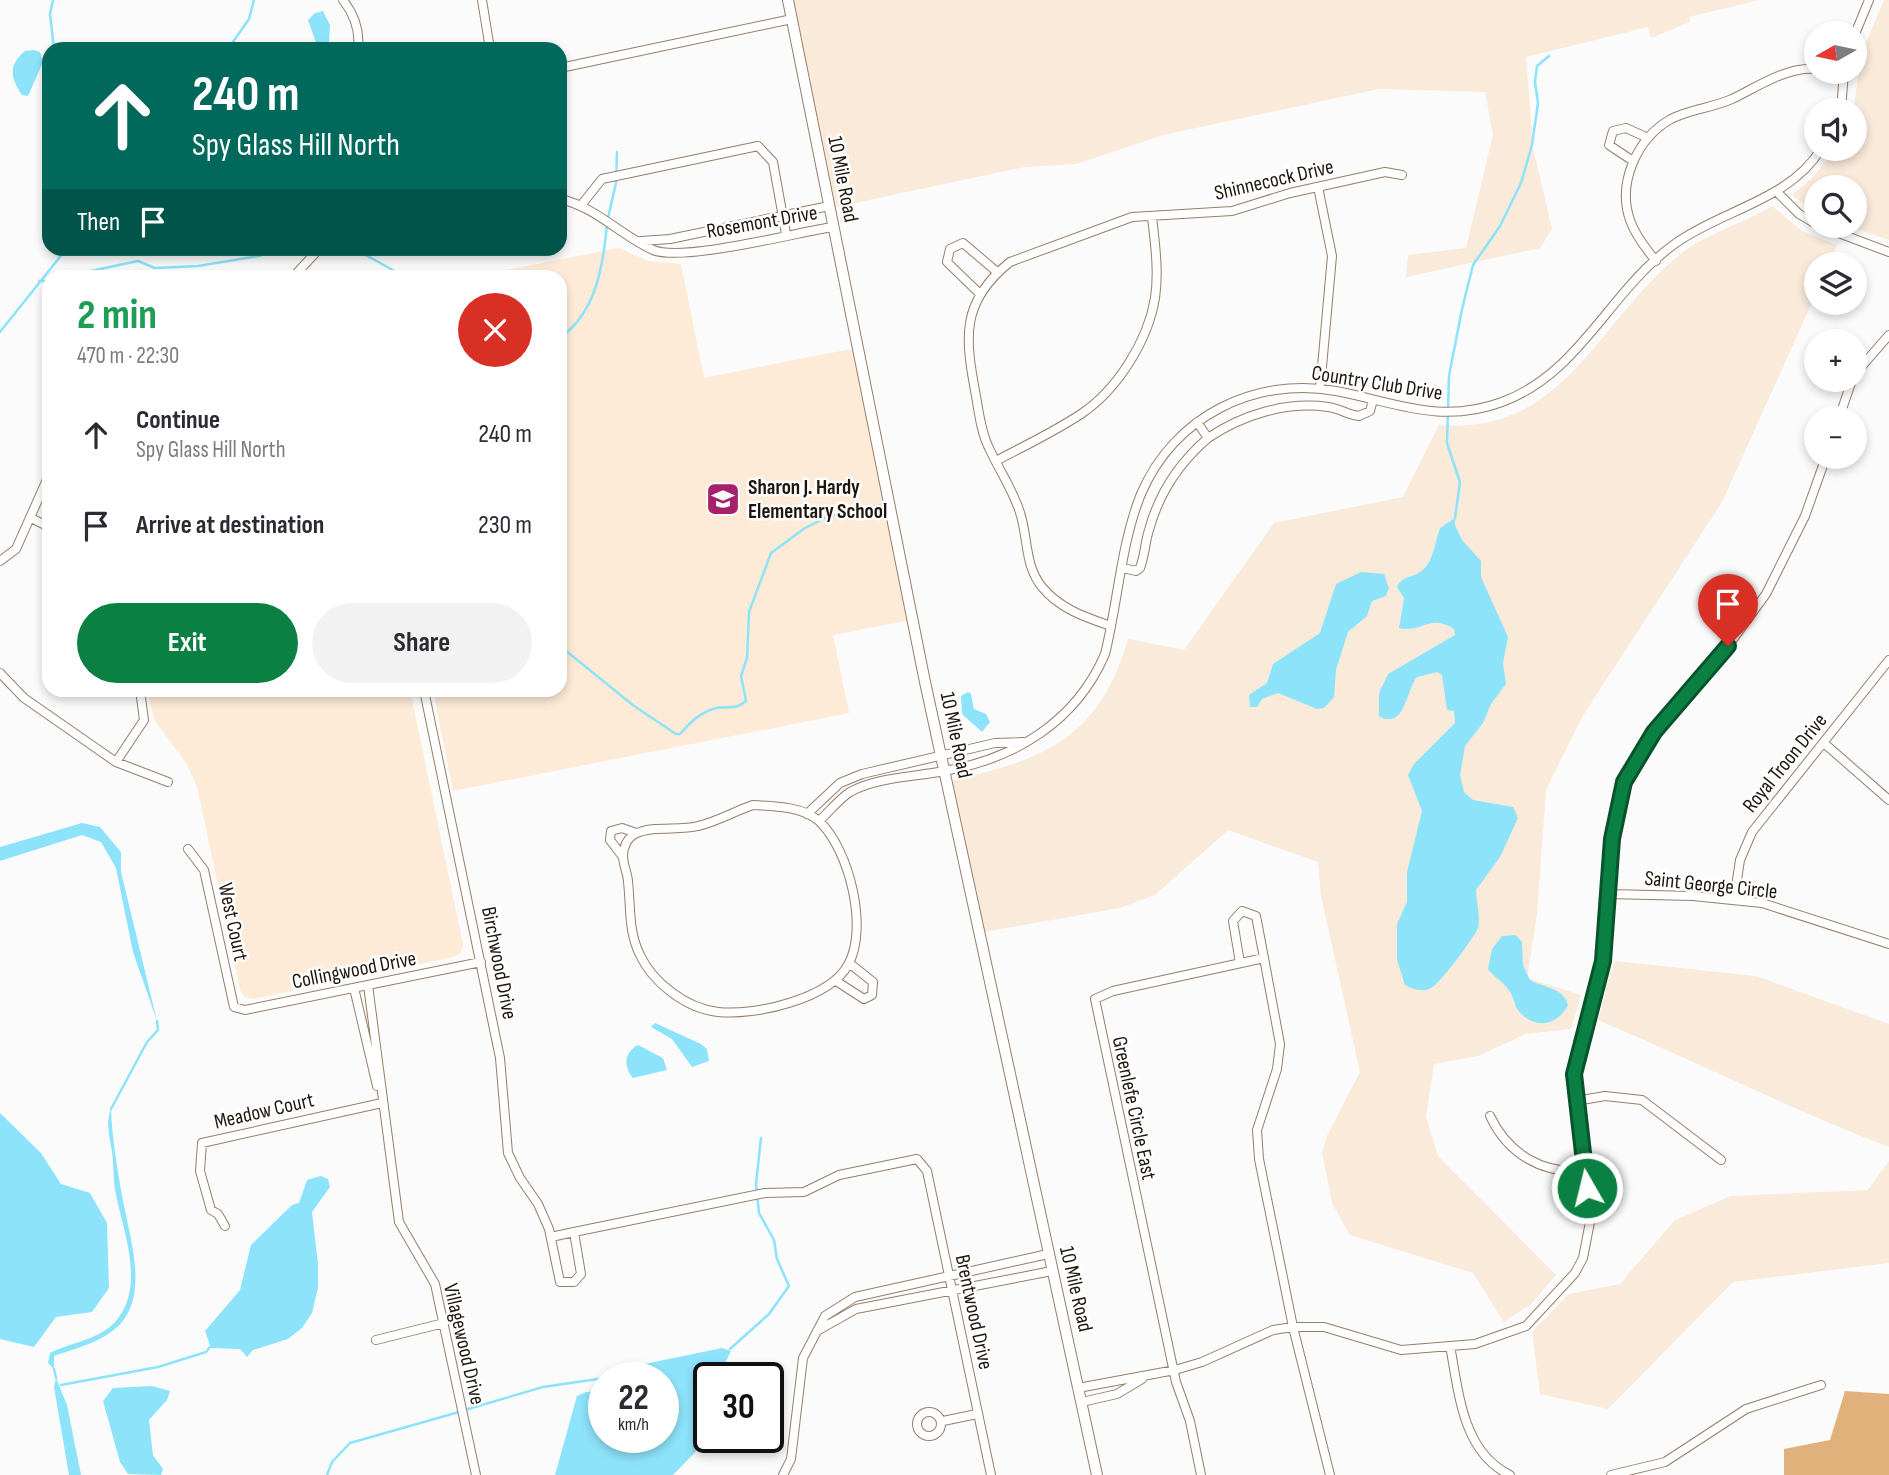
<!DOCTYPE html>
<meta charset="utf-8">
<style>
:root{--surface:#fff;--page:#f2f2f3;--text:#2b2b33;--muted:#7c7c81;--accent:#0b8043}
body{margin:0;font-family:"Sofia Sans Condensed",sans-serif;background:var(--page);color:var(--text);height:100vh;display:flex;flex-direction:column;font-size:26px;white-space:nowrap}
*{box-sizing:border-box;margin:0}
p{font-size:23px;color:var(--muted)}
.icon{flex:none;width:38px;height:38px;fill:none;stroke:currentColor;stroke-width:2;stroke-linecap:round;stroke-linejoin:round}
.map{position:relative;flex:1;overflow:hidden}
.drawer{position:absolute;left:42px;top:270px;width:525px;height:427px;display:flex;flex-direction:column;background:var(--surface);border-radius:21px;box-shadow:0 4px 10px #0003}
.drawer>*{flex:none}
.guide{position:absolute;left:42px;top:42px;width:525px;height:214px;border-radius:21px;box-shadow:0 4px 10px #0003;background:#00695c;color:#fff;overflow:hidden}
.needle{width:46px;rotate:261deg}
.tools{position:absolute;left:1804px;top:21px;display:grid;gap:14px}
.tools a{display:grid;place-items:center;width:63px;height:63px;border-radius:50%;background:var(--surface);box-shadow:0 4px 10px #0003;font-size:35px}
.speed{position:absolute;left:588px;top:1362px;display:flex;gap:14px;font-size:35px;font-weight:700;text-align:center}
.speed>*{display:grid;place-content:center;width:91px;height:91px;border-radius:50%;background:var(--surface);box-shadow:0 4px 10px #0003;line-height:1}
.speed small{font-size:18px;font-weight:400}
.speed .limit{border:4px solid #111;border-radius:10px;background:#fff;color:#111}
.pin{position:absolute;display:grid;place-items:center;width:60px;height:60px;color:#fff;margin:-72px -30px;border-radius:50% 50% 50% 0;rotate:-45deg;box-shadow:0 0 7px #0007}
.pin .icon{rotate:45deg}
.me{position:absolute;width:77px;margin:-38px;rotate:352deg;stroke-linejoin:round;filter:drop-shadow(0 0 5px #0008)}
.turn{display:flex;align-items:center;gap:24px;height:147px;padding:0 35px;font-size:32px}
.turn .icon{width:91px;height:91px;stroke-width:2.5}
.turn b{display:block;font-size:49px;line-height:60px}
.then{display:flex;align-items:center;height:66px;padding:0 35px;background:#0003;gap:14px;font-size:26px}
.round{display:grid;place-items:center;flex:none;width:74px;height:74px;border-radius:37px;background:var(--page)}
.overview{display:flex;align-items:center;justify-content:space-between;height:119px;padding:0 35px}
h1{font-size:42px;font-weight:700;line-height:52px;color:#1e9e55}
.button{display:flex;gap:14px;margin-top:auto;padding:14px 35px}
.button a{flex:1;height:80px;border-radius:42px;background:var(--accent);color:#fff;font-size:28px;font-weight:700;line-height:80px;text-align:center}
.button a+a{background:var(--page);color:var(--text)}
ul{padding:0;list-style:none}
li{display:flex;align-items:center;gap:21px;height:91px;padding:0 35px}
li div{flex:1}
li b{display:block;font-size:26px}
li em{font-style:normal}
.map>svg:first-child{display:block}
</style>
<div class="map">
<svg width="1889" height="1475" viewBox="0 0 1889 1475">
<rect width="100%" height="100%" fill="#fbfbfb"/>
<path fill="#fdebd7" d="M619 248 648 261 681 264 704 378 856 348 911 620 833 635 849 713 453 791 433 690H560V276H476Z
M155 690H410L463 944 461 953 454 957 253 999 245 997 240 990 197 786 186 763 155 721 147 691Z"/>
<path fill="#f9eada" d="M793 0H1759L1689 17 1690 22 1651 38 1648 27 1526 57 1533 148 1552 229 1540 248 1406 277 1408 255 1466 248 1493 135 1485 92 1379 89 1163 135 1076 164 1024 167 836 207Z
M1884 0H1889V240L1849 226H1855V187H1816V213L1792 195 1812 178 1836 149H1855L1853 110 1863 50Z
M1772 206 1802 231 1837 245 1830 264H1816V294L1722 502 1582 717 1546 790 1537 914 1527 978 1581 995 1571 1029 1526 1034 1478 1056 1434 1064 1426 1117 1438 1156 1556 1275 1530 1305 1504 1322 1473 1273 1350 1235 1332 1203 1322 1153 1327 1136 1360 1072 1321 896 1318 862 1228 830 1155 895 1120 908 984 932 951 781C1045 759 1099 739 1128 639L1184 650 1274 523 1403 497 1439 425C1566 436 1598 318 1682 253 1709 232 1743 224 1772 206Z
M1615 961 1756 976 1889 1024V1147C1790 1109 1695 1061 1598 1020L1606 992 1604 985 1609 979Z
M1889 1161V1263L1733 1282 1608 1409 1540 1394 1532 1332 1569 1294 1620 1284 1675 1220 1731 1196 1868 1190Z"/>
<path fill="#e1b17c" d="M1845 1391 1889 1394V1475H1784V1449L1830 1440Z"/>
<path fill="#8de3fa" d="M323 11 330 25 329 43 317 46 308 20 315 13Z
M34 50 40 52 43 62 28 96 22 95C11 78 7 66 25 51Z
M1455 518V525L1462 540 1481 561V577L1508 637 1503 663 1506 684 1491 704 1483 723 1465 746 1460 775 1464 792 1473 800 1513 807 1518 818 1500 857 1476 890C1476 903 1481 915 1478 928 1475 936 1440 984 1431 988 1423 993 1413 989 1405 985L1397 960V924L1407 902V872L1422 811 1408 775 1414 764 1455 723 1454 711 1447 710 1442 675 1437 672 1417 677C1406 690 1405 731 1379 716V693L1388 674 1455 635 1454 629C1428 613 1424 633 1399 628L1404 598 1397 587C1402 575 1415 578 1424 569 1434 558 1435 542 1440 528Z
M1361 572 1384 574 1389 588 1386 596 1372 601 1367 616 1348 632 1336 670 1334 697 1324 708 1317 709 1278 693 1262 699 1257 707H1250L1249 695 1267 683 1273 664 1320 633 1336 584Z
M968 692 971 694 974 709 986 714 990 722 982 732 962 714 961 696Z
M82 823 100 827 121 852V872L157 1021 133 952 116 868 101 842 82 835 0 861V847Z
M1516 935 1522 942 1523 965 1530 980C1544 988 1563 987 1568 1005 1556 1028 1531 1030 1516 1007 1514 1002 1513 996 1510 992 1505 983 1494 977 1488 969L1492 949 1502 936Z
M655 1023 701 1044 707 1049 709 1061 692 1067 672 1039 651 1027Z
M638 1045 663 1058 667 1070 633 1078C623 1067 624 1052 638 1045Z
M111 1109C112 1137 117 1168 122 1195 128 1232 149 1289 122 1322 106 1341 77 1348 54 1356V1369L48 1363 50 1353C71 1342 95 1341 113 1324 147 1290 124 1234 116 1195 113 1181 114 1166 112 1152 110 1138 105 1123 111 1109Z
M0 1113 41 1153 61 1184 90 1193 107 1223 109 1288 92 1312 56 1317 34 1347 0 1339Z
M321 1176 328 1179 330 1187 312 1212 318 1264V1288L312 1313 302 1328 288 1339 253 1350 247 1357 240 1349 211 1348 205 1331 240 1290 251 1245 292 1205 299 1203 307 1180Z
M722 1348 731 1351 724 1365 725 1377H709L710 1437 673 1475H555L577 1396 586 1392 604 1391V1437H663V1377H622L640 1365Z
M56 1378 67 1405 81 1475H69L54 1387Z
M152 1386 170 1391 167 1400 149 1420 153 1455 163 1469 161 1475 128 1474 120 1462 103 1401 113 1388Z"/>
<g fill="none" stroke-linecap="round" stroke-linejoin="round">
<path stroke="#8de3fa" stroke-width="2.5" d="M53 0 50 14 54 49
M228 49 249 19 254 0
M608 218 616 183 617 152
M353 248 400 274 412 276
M67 276 138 261 155 268 198 266 259 256 279 248
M39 281H49
M0 332 67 248
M560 338C596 312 603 267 607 225
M1455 518 1460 482 1447 443 1449 376 1462 309 1473 265 1500 226 1521 183 1532 145 1538 103 1535 82 1537 66 1549 56
M560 646 634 706 676 734H680C690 723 698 714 713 709 725 705 735 711 746 701L741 676 747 658 749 612 771 553 805 528 827 517 885 504
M111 1109 147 1042 158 1030 157 1021
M730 1349 769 1314 789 1286 777 1259 774 1240 759 1213 756 1184 761 1138
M54 1369 56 1378
M61 1385 158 1367 206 1352 210 1347
M465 1410 543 1387 625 1375
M327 1475 332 1462 350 1443 459 1412"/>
<g stroke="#967f67" stroke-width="10">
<path id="minor" d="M343 0C354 14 360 31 358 49
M482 0 490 49
M1855 34 1869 0
M560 68 792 19
M1841 110 1844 72
M1633 161 1609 145 1613 131 1626 128 1648 138
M1318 187 1332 256 1320 389
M1776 191 1799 214 1816 224
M560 199C596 207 620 235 653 250 683 262 795 233 832 227
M582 204 602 179 758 146 773 162 786 234
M1820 226 1889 252
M641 241 670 239 829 206
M1656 261C1646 249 1635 235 1630 220 1617 183 1637 138 1671 119 1690 109 1712 108 1732 99 1757 87 1788 66 1816 69
M294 276 320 248
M979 293 947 262 950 249 963 243 997 272
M1855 374 1889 335
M1839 418 1852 380
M1208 438C1242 415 1286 401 1328 407 1339 408 1348 415 1359 416L1370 411 1373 400
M996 461C1024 446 1054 432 1081 414 1117 390 1148 341 1155 298 1159 272 1155 243 1152 217
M31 518 49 527
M0 561 16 549 49 475
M1123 568 1136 571 1140 568C1145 555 1145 542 1149 530 1159 493 1179 463 1208 438L1197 422
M1111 626C1085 617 1060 609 1042 587 1025 566 1028 540 1021 516 1015 493 999 470 989 448 981 432 979 413 976 396 965 338 960 302 1010 262L1132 217 1232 211 1290 193 1385 172 1402 175
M0 673 24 698 116 762 168 782
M424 690 500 1058 508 1153 520 1178 538 1204 549 1229 560 1282H574L581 1274 574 1232 765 1193 804 1192 839 1175 917 1159 927 1171 991 1475
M1825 744 1889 800
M116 762 144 720 140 690
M753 805C773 806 802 806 819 821 849 849 869 928 848 965 829 999 755 1016 718 1012 701 1010 684 1002 670 991 657 981 647 970 640 955 628 931 631 907 628 882 628 874 623 865 623 856 623 848 627 838 635 834 653 825 679 831 698 826 716 822 735 811 753 805Z
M807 814 840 783 862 774 995 743 1023 742
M819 821C829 812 839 799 850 792 877 777 915 777 944 771 1014 759 1076 722 1105 654 1118 602 1121 543 1141 494 1174 417 1254 376 1336 391 1395 402 1440 425 1502 402 1581 373 1610 289 1676 243 1722 210 1790 200 1821 149
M188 849 204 870 234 1007 245 1010 481 962
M623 857 610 840 611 831 622 828 636 833
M1608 894 1693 896 1762 903 1889 944
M1734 900 1740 860 1752 832 1889 660
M1240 963 1233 921 1242 911 1256 916 1264 958
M836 981 864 999 872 995 873 982 849 963
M368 985 399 1222 435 1284 476 1475
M354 988 377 1086
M1576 1101 1605 1096 1642 1100 1721 1160
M1490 1116C1508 1154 1542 1174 1584 1171
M225 1226 218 1214 211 1210 200 1171 202 1143 382 1103
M551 1237 574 1232
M817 1331 856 1309 1052 1271
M376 1340 444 1323
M1450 1346C1459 1392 1462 1452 1510 1475
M1078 1388 1175 1370 1202 1362 1273 1330 1293 1327H1324L1401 1350 1475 1344 1526 1326 1575 1273 1583 1258 1590 1222 1574 1074 1603 961 1612 839 1624 782 1654 732 1728 646 1766 594 1805 516 1826 457
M1082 1402 1117 1394 1142 1379
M917 1424a12 12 0 1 1 24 0a12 12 0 1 1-24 0Z
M943 1421 977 1414
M783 1475 791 1459 803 1358 825 1316 855 1297 1048 1254
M1201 1475 1190 1421 1176 1382 1095 999 1113 991 1264 958 1280 1044 1277 1069 1257 1130 1259 1159 1293 1327 1330 1475
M1611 1475 1665 1462 1746 1409 1821 1385"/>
</g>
<g stroke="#967f67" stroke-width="12">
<path id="major" d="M788 0 925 682 1097 1475"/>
</g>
<use href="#minor" stroke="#fff" stroke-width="8"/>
<use href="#major" stroke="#fff" stroke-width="10"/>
</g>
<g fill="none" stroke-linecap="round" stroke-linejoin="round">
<g stroke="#07532c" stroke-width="18">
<path id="route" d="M1587 1188 1574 1074 1603 961 1612 839 1624 782 1654 732 1728 646"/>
</g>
<use href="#route" stroke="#0b8043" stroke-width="12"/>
</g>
<defs>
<g id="school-square" transform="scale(1.75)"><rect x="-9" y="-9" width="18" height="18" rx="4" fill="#a6206a" stroke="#fff"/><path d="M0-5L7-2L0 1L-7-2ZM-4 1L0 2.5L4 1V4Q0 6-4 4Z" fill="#fff"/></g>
</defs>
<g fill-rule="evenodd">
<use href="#school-square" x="723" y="499"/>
</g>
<g text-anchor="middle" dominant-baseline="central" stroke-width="5" stroke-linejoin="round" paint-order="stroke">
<g font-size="21" fill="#1e160c" stroke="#fff">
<text transform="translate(843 179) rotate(79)">10 Mile Road</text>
<text transform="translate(1274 180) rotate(-13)">Shinnecock Drive</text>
<text transform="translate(762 222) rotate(-10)">Rosemont Drive</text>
<text transform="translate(1377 383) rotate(9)">Country Club Drive</text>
<text transform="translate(956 735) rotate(78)">10 Mile Road</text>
<text transform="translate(1785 763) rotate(-51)">Royal Troon Drive</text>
<text transform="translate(1711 885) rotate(6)">Saint George Circle</text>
<text transform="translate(233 922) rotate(78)">West Court</text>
<text transform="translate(499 963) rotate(79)">Birchwood Drive</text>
<text transform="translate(354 970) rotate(-11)">Collingwood Drive</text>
<text transform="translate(1134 1108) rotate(78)">Greenlefe Circle East</text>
<text transform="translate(264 1111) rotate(-13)">Meadow Court</text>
<text transform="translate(1076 1289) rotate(77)">10 Mile Road</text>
<text transform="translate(974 1312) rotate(78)">Brentwood Drive</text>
<text transform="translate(464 1344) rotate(77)">Villagewood Drive</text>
</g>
<g font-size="21" font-weight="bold" fill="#1e160c" stroke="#fff" text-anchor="start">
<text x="748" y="487">Sharon J. Hardy<tspan x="748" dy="24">Elementary School</tspan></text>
</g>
</g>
</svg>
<div class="tools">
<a><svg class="needle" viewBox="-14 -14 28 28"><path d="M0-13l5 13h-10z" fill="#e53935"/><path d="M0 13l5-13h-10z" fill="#7c7c81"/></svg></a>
<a><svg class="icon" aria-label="sound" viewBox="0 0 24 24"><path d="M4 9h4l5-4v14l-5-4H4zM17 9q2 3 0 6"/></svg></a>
<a><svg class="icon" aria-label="search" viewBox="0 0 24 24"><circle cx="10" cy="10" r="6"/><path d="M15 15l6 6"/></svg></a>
<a><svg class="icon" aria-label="layers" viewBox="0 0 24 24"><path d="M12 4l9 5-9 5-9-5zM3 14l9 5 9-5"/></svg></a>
<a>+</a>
<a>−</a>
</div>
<div class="speed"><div>22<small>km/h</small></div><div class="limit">30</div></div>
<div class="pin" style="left:1728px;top:646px;background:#d93025"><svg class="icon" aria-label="arrive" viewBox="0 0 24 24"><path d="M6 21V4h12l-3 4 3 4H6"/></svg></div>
<svg class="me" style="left:1587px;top:1188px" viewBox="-20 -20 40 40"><circle r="17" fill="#0b8043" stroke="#fff" stroke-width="3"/><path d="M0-11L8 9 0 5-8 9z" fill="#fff"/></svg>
<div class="guide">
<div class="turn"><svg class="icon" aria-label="ahead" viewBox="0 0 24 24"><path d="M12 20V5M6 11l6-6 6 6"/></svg><div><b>240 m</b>Spy Glass Hill North</div></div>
<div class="then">Then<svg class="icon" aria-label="arrive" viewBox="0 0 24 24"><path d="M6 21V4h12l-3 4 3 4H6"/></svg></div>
</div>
<section class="drawer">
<div class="overview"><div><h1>2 min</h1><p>470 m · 22:30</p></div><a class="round" style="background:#d93025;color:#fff"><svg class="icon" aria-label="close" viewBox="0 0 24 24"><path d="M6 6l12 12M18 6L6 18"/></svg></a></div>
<ul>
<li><svg class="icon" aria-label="ahead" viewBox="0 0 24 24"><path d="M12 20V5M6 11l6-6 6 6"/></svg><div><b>Continue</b><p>Spy Glass Hill North</p></div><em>240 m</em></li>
<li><svg class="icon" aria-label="arrive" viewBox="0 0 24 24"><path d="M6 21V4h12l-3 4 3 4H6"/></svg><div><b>Arrive at destination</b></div><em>230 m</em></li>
</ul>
<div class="button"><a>Exit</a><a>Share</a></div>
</section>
</div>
